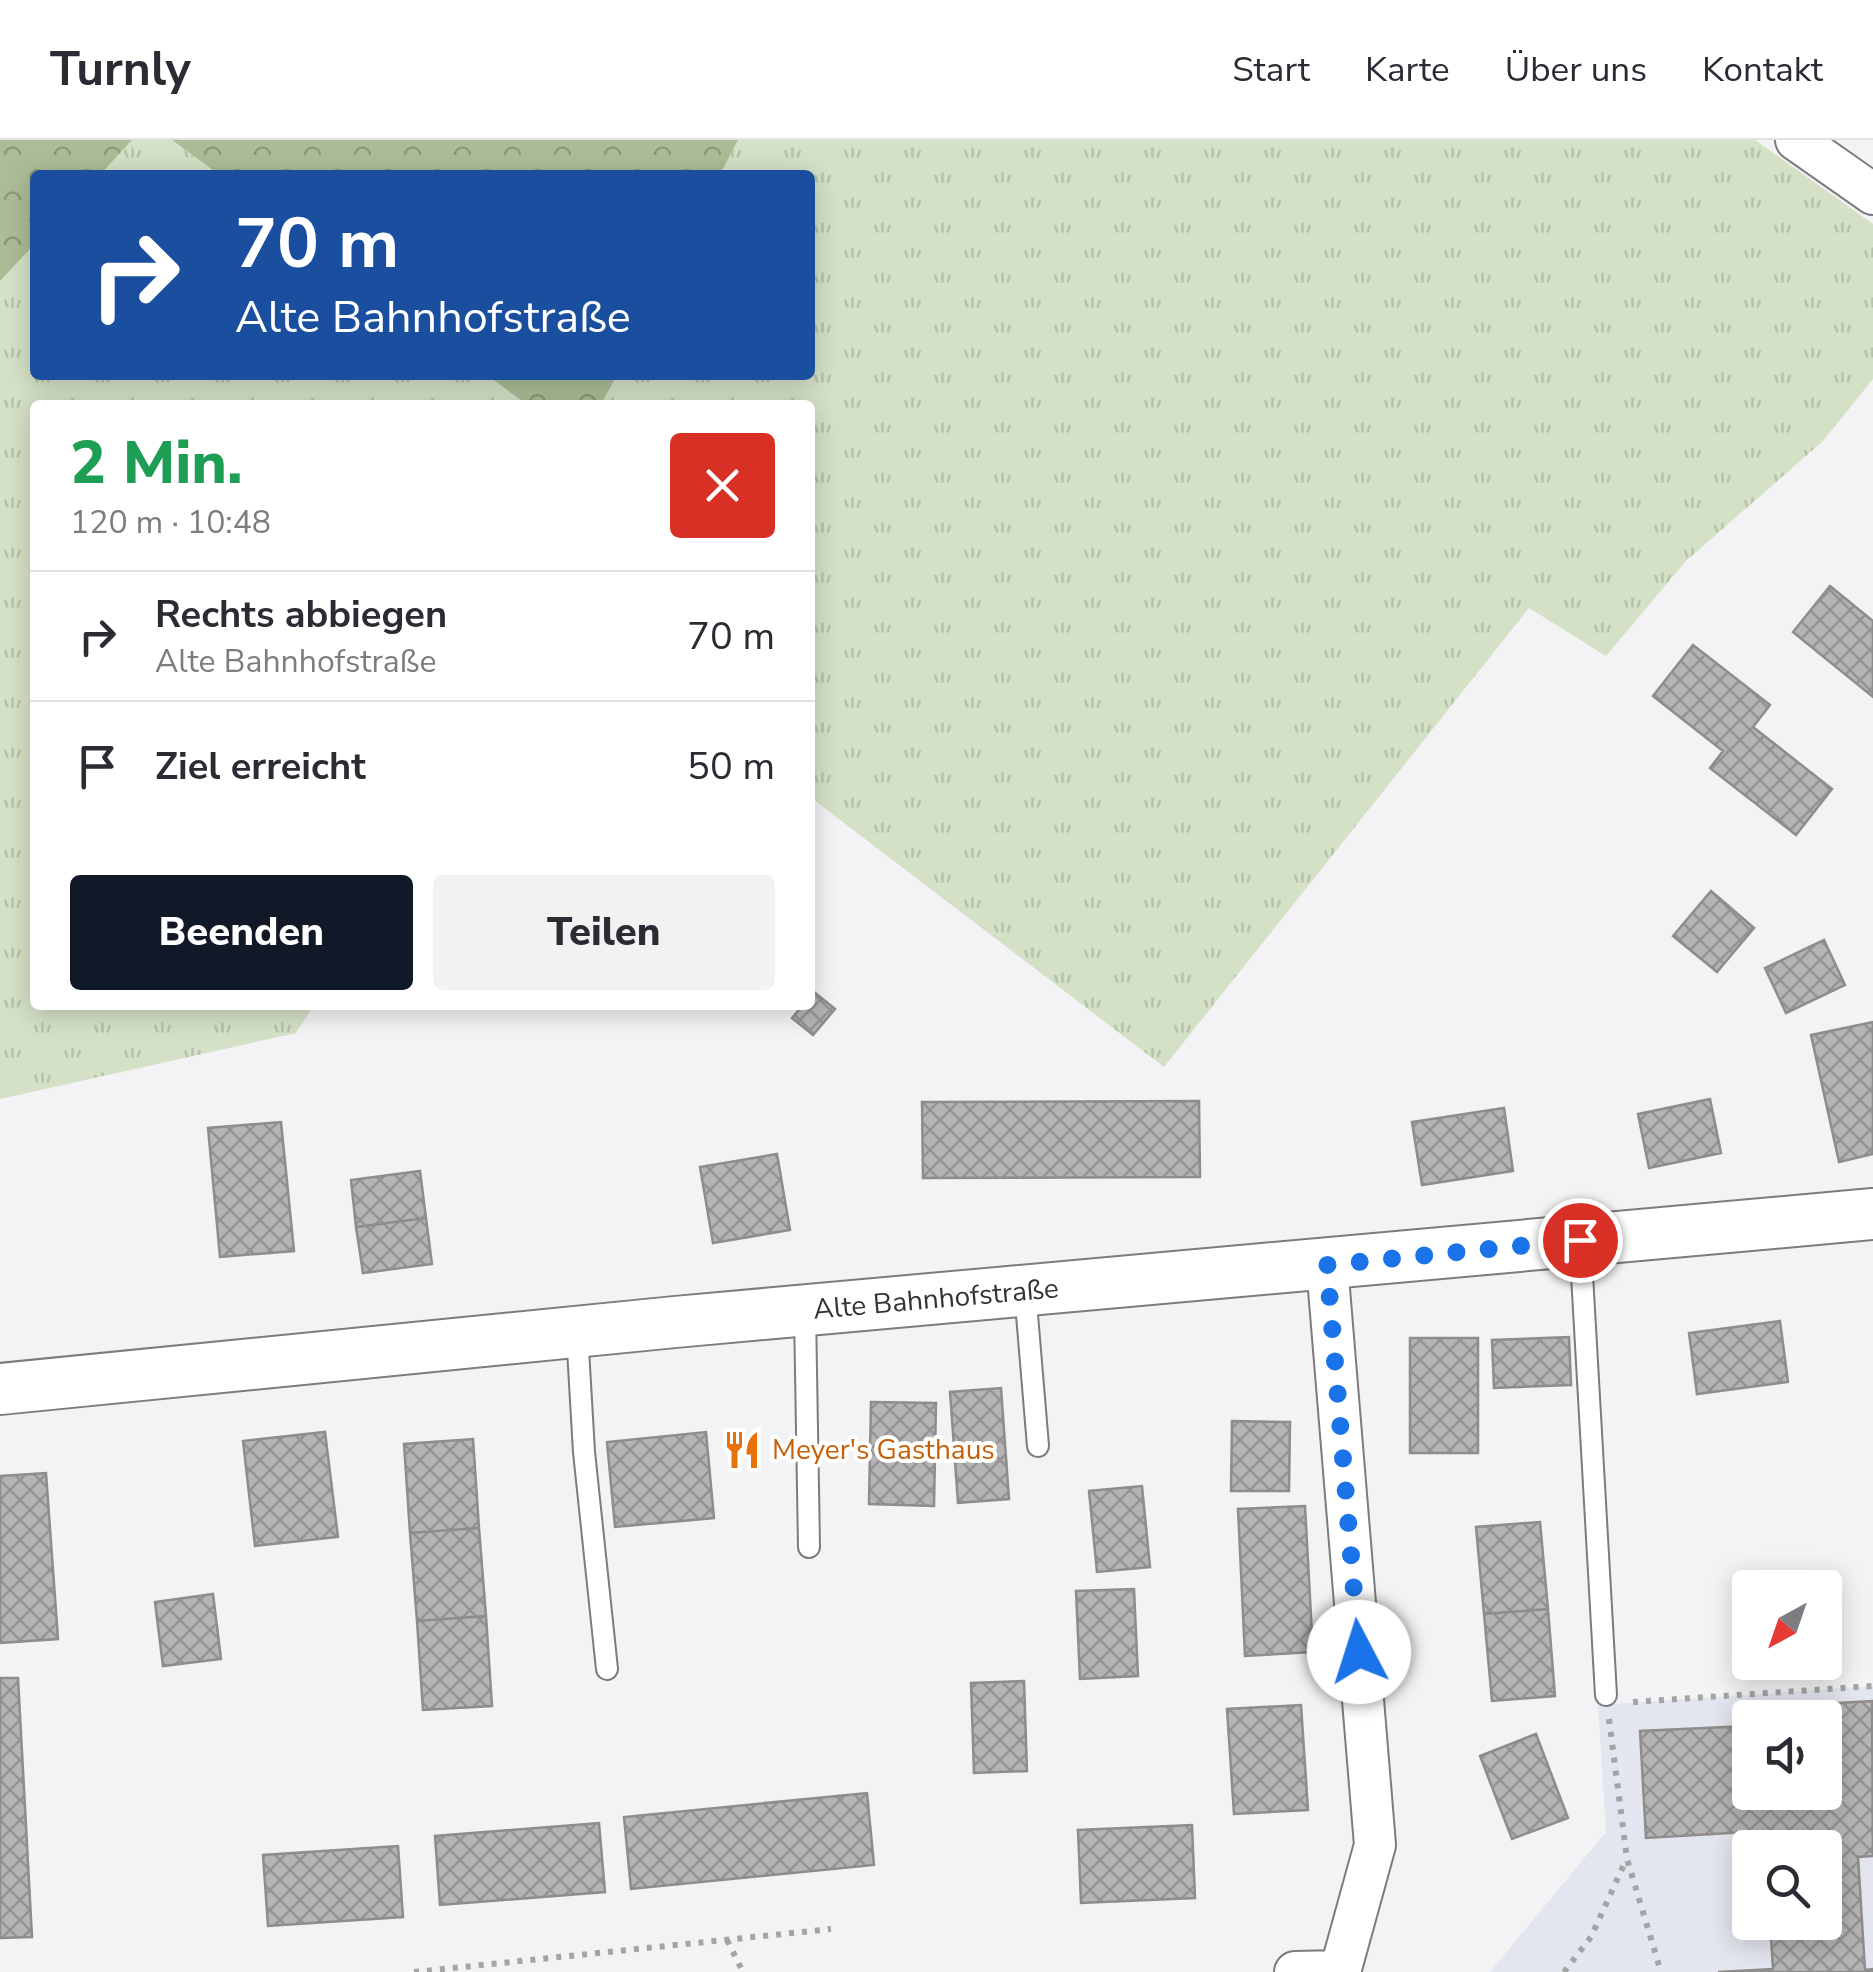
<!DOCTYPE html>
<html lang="de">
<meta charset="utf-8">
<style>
:root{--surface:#fff;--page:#f2f2f3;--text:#2b2b33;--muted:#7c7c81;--line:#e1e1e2;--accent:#111827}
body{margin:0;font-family:"Nunito Sans",sans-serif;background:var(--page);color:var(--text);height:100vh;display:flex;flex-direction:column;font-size:38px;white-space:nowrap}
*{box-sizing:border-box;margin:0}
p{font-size:32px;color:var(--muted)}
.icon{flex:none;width:55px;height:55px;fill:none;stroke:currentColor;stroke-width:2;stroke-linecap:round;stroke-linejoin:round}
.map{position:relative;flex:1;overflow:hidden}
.panel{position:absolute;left:30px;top:260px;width:785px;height:610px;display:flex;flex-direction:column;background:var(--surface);border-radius:10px;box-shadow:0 5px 25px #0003}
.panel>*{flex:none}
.hud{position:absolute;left:30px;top:30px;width:785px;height:210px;border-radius:10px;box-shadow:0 5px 25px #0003;background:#1a4fa0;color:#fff;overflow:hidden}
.needle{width:65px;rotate:220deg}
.fabs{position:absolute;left:1732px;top:1430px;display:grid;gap:20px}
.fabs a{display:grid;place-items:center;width:110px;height:110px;border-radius:10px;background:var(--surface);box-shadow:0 5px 25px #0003;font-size:50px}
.pin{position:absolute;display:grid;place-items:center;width:85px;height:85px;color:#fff;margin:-42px;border:5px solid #fff;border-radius:50%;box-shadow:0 2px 10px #0007}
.me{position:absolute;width:110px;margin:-55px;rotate:355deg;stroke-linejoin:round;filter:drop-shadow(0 0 8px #0008)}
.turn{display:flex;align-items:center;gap:35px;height:210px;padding:0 40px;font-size:45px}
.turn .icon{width:130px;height:130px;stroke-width:2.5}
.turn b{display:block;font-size:70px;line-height:85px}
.round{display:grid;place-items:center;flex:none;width:105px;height:105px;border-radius:10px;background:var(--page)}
.summary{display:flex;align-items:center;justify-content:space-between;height:170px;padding:0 40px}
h1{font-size:60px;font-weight:800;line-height:75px;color:#1e9e55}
.action{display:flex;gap:20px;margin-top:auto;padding:20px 40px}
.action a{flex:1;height:115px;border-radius:10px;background:var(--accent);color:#fff;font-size:40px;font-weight:800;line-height:115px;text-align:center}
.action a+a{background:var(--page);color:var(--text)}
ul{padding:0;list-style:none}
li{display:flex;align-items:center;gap:30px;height:130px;padding:0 40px;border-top:2px solid var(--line)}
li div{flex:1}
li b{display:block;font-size:38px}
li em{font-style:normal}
header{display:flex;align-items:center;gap:60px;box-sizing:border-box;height:140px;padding:0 50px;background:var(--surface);border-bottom:2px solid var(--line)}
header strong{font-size:48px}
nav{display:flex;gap:55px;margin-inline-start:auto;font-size:35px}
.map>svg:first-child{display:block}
</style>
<header>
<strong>Turnly</strong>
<nav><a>Start</a><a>Karte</a><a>Über uns</a><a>Kontakt</a></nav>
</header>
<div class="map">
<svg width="1873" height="1832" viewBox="0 0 1873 1832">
<defs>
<pattern id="grass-tufts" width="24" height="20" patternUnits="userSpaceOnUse" patternTransform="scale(2.5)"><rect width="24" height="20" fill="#d4e1c6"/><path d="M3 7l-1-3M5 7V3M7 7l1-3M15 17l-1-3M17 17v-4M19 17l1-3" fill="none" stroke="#b7c2ab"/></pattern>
<pattern id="forest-crowns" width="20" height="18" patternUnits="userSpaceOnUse" patternTransform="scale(2.5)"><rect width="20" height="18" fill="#abbc96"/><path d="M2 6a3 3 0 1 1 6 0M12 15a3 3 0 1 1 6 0" fill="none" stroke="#8c9a7b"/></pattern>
<pattern id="building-cross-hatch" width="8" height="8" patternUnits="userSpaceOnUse" patternTransform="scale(2.5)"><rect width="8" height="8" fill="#b5b3b4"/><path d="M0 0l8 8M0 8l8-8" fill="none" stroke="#949293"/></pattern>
</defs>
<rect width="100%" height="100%" fill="#f3f3f5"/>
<path fill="#e4e6ef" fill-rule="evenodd" d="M1873 1546V1832H1490L1606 1692 1598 1565ZM1750 1578H1825V1652H1750ZM1750 1708H1825V1782H1750Z"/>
<path fill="url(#grass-tufts)" d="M132 0H172L218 35H100Z
M738 0H1755L1873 84V239L1823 301 1686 421 1606 516 1529 468 1164 927 810 657V265H601L617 235H810V35H720Z
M35 104V235H487L527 265H35V865H314L296 893 0 959V141Z"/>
<path fill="url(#forest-crowns)" d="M0 0H132L100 35H35V104L0 141Z
M172 0H738L720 35H219Z
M487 235H617L601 265H527Z"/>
<path fill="url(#building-cross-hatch)" stroke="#8e8c8d" stroke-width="2.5" fill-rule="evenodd" d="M1830 446 1873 481V557L1793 492Z
M1693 505 1770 565 1753 587 1832 649 1796 695 1710 628 1723 611 1653 556Z
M1711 751 1754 788 1717 832 1673 796Z
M1824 800 1845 845 1786 873 1765 828Z
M814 852 835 869 813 895 792 878 803 865H810Z
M1873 882V1014L1839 1022 1811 895Z
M1710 959 1721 1013 1649 1028 1638 974Z
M1199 961 1200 1037 923 1038 922 962Z
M1504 968 1513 1031 1422 1045 1412 982Z
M281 982 294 1111 220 1117 208 988Z
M777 1014 790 1090 713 1103 700 1027Z
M420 1031 426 1078 356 1087 351 1040Z
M426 1078 432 1124 363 1133 356 1087Z
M1780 1181 1788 1242 1697 1254 1689 1193Z
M1569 1197 1571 1245 1494 1248 1492 1200Z
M1410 1198H1478V1313H1410Z
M1001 1248 1009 1359 958 1363 950 1252Z
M871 1262 936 1263 934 1366 869 1364Z
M1232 1281 1290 1282 1289 1351H1231Z
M325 1292 338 1397 255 1406 243 1301Z
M706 1292 714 1378 615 1387 607 1302Z
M473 1299 479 1388 410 1393 404 1304Z
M46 1333 58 1499 0 1503V1336Z
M1142 1346 1150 1427 1097 1432 1089 1351Z
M1305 1366 1313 1512 1245 1516 1238 1369Z
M1540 1382 1548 1469 1484 1474 1476 1387Z
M479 1388 486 1476 417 1481 410 1393Z
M1134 1449 1138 1536 1080 1539 1076 1451Z
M213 1454 221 1519 163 1526 155 1462Z
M1548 1469 1555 1556 1492 1561 1484 1474Z
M486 1476 492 1566 423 1570 417 1481Z
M0 1538H18L32 1797 0 1798Z
M1024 1541 1027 1631 974 1633 971 1543Z
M1872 1561 1873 1716 1858 1717 1865 1830 1873 1829V1832H1718L1773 1829 1770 1782H1825V1708H1766L1765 1691 1646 1698 1640 1591 1747 1586 1746 1568ZM1750 1578H1825V1652H1750Z
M1301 1565 1308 1670 1234 1674 1227 1569Z
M1536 1594 1568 1678 1512 1699 1480 1616Z
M867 1653 874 1725 631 1749 624 1677Z
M599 1683 605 1752 440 1765 435 1696Z
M1192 1685 1195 1758 1081 1763 1078 1690Z
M398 1706 403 1777 268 1786 263 1715Z"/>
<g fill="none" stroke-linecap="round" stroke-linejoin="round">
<g stroke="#7c7c7e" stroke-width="24">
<path id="service" d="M1580 1100 1606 1555
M1025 1151 1038 1306
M805 1172 809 1407
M577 1192 584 1312 607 1529"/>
</g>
<g stroke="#7c7c7e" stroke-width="44">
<path id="minor" d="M1796 0 1873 54
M1327 1125 1375 1705 1340 1832
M1295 1832 1340 1831"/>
</g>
<g stroke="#7c7c7e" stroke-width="54">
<path id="tertiary" d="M0 1249 675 1182 1873 1074"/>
</g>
<path stroke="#a4a4a5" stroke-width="6" stroke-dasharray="5 8" stroke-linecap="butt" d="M1633 1562 1873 1546
M1609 1579 1627 1719 1661 1832
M727 1800 743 1832
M414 1832 831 1789
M1564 1832 1591 1797 1626 1720"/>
<use href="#service" stroke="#fff" stroke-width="20"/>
<use href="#minor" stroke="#fff" stroke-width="40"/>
<use href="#tertiary" stroke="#fff" stroke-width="50"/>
</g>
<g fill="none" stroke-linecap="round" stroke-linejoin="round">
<path stroke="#1a73e8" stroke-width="18" stroke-dasharray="0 32.4" d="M1359 1512 1327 1125 1580 1100"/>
</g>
<defs>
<g id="restaurant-bare" transform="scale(3)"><path d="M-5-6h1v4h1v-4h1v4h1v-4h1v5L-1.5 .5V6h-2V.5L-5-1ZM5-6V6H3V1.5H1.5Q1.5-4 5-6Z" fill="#e8710a" stroke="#fff" stroke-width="2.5" paint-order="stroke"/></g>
</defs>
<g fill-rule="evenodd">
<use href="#restaurant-bare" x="742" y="1310"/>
</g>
<g text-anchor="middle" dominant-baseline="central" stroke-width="8" stroke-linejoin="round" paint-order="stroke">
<g font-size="28" fill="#343435" stroke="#fff">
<text transform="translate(936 1159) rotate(-5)">Alte Bahnhofstraße</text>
</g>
<g font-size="28" fill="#c56008" stroke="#fff" text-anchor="start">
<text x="772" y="1310">Meyer's Gasthaus</text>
</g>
</g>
</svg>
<div class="fabs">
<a><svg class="needle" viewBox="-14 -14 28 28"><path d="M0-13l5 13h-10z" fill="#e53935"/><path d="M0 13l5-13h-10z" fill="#7c7c81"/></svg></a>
<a><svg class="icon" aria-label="sound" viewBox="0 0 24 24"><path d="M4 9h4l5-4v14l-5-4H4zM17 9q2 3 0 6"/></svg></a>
<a><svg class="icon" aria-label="search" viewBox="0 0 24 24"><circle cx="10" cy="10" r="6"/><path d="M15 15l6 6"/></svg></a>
</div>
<div class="pin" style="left:1580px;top:1100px;background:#d93025"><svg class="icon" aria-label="arrive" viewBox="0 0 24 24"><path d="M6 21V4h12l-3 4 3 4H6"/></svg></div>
<svg class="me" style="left:1359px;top:1512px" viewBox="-20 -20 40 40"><circle r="19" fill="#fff"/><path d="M0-13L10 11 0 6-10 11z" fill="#1a73e8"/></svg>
<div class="hud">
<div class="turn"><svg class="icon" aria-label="right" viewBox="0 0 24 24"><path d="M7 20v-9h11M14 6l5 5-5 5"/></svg><div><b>70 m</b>Alte Bahnhofstraße</div></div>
</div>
<section class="panel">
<div class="summary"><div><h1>2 Min.</h1><p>120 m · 10:48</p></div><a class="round" style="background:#d93025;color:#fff"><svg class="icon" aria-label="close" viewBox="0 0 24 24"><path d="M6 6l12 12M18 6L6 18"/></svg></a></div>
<ul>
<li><svg class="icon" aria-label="right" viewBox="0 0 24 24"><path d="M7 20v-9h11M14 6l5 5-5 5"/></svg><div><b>Rechts abbiegen</b><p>Alte Bahnhofstraße</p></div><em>70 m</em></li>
<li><svg class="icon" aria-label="arrive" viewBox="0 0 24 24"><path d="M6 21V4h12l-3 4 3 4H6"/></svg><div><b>Ziel erreicht</b></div><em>50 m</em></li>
</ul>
<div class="action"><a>Beenden</a><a>Teilen</a></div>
</section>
</div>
